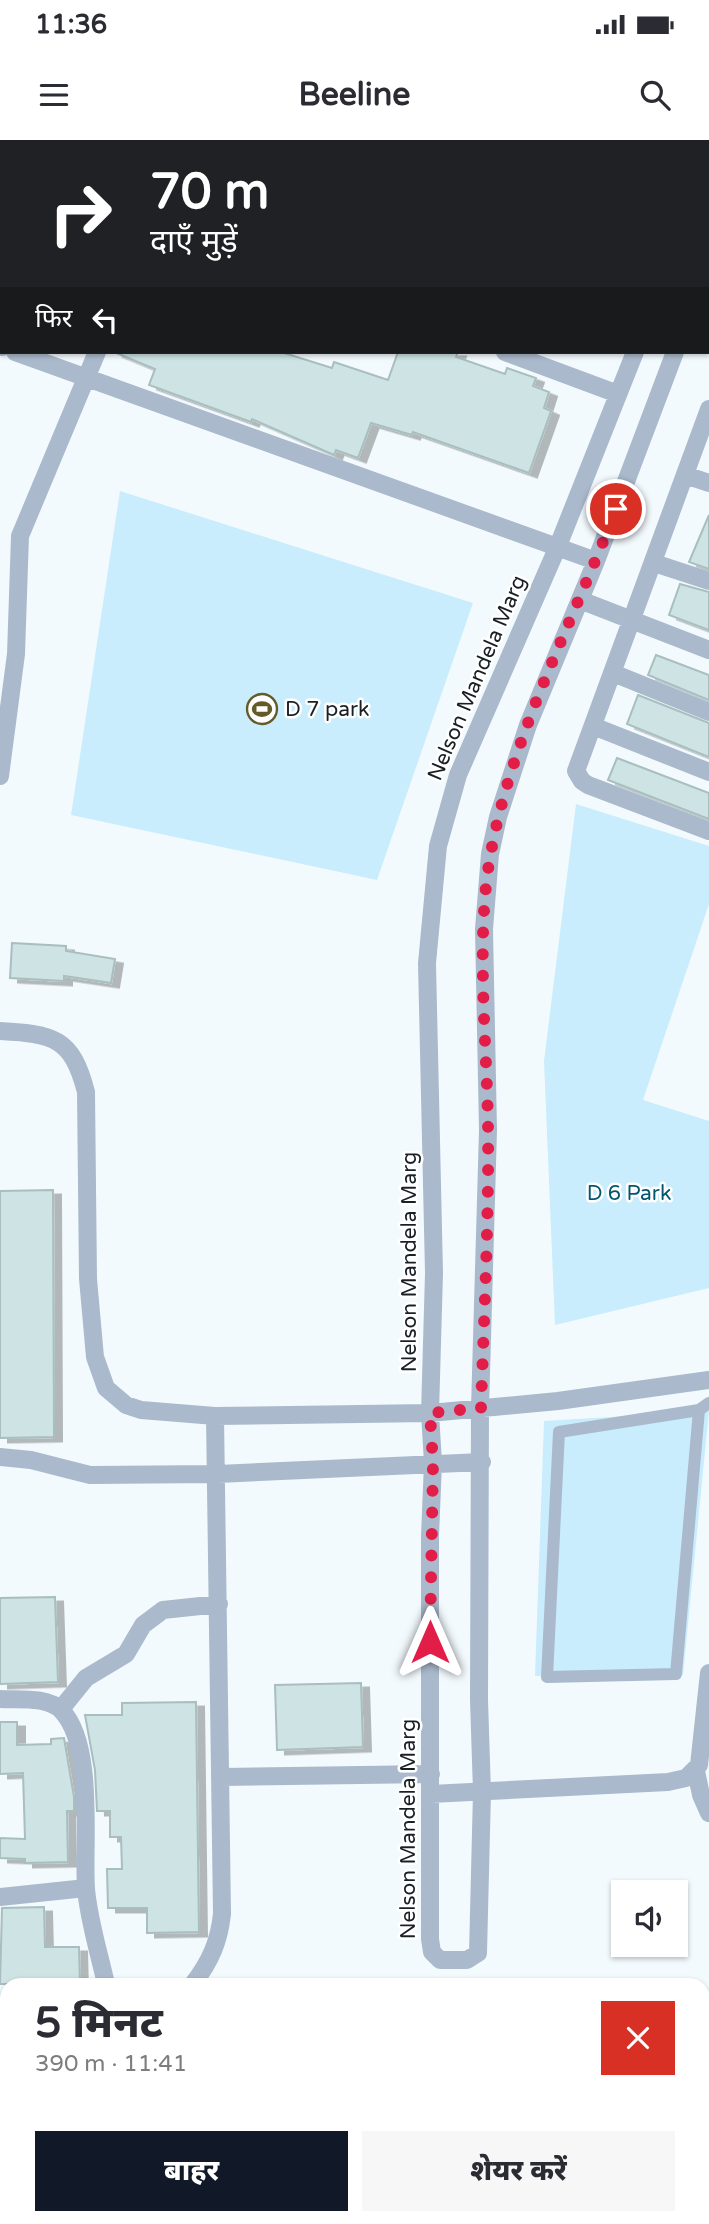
<!DOCTYPE html>
<html lang="hi">
<meta charset="utf-8">
<style>
:root{--surface:#fff;--page:#f7f7f7;--text:#2b2b33;--muted:#7c7c81;--accent:#111827}
body{margin:0;font-family:"Varela Round","Noto Sans Devanagari",sans-serif;background:var(--page);color:var(--text);height:100vh;display:flex;flex-direction:column;font-size:26px;white-space:nowrap}
*{box-sizing:border-box;margin:0}
p{font-size:23px;color:var(--muted)}
.icon{flex:none;width:38px;height:38px;fill:none;stroke:currentColor;stroke-width:2;stroke-linecap:round;stroke-linejoin:round}
.map{position:relative;flex:1;overflow:hidden}
.side{position:absolute;left:0px;top:1838px;width:710px;height:247px;display:flex;flex-direction:column;background:var(--surface);border-radius:21px 21px 0 0;box-shadow:0 2px 5px #0004}
.side>*{flex:none}
.hud{position:absolute;left:0px;top:0px;width:710px;height:214px;box-shadow:0 2px 5px #0004;background:#202124;color:#fff;overflow:hidden}
.tools{position:absolute;left:611px;top:1740px;display:grid;gap:14px}
.tools a{display:grid;place-items:center;width:77px;height:77px;border-radius:0px;background:var(--surface);box-shadow:0 2px 5px #0004;font-size:35px}
.pin{position:absolute;display:grid;place-items:center;width:60px;height:60px;color:#fff;margin:-30px;border:4px solid #fff;border-radius:50%;box-shadow:0 2px 7px #0007}
.me{position:absolute;width:77px;margin:-38px;rotate:0deg;stroke-linejoin:round;filter:drop-shadow(0 0 5px #0008)}
.turn{display:flex;align-items:center;gap:24px;height:147px;padding:0 35px;font-size:32px}
.turn .icon{width:91px;height:91px;stroke-width:2.5}
.turn b{display:block;font-size:49px;line-height:60px}
.then{display:flex;align-items:center;height:66px;padding:0 35px;background:#0003;gap:14px;font-size:26px}
.round{display:grid;place-items:center;flex:none;width:74px;height:74px;border-radius:0px;background:var(--page)}
.summary{display:flex;align-items:center;justify-content:space-between;height:119px;padding:0 35px}
h1{font-size:42px;font-weight:800;line-height:52px}
.button{display:flex;gap:14px;margin-top:auto;padding:14px 35px}
.button a{flex:1;height:80px;border-radius:0px;background:var(--accent);color:#fff;font-size:28px;font-weight:800;line-height:80px;text-align:center}
.button a+a{background:var(--page);color:var(--text)}
.status{display:flex;justify-content:space-between;align-items:center;height:49px;padding:0 35px;background:var(--surface);direction:ltr}
.status svg{height:19px;fill:currentColor}
header{display:flex;justify-content:space-between;align-items:center;height:91px;padding:0 35px;background:var(--surface);font-size:32px;font-weight:800}
.map>svg:first-child{display:block}
</style>
<div class="status"><b>11:36</b><svg viewBox="0 0 49 12"><path d="M0 12V9h3v3zM5 12V6h3v6zM10 12V3h3v9zM15 12V0h3v12zM26 1h20v11H26zM47 4h2v5h-2z"/></svg></div>
<header><svg class="icon" aria-label="menu" viewBox="0 0 24 24"><path d="M4 6h16M4 12h16M4 18h16"/></svg>Beeline<svg class="icon" aria-label="search" viewBox="0 0 24 24"><circle cx="10" cy="10" r="6"/><path d="M15 15l6 6"/></svg></header>
<div class="map">
<svg width="709" height="2084" viewBox="0 0 709 2084">
<defs>
<filter id="shadow"><feDropShadow dx="8" dy="4.5" stdDeviation="0" flood-color="#0004"/></filter>
</defs>
<rect width="100%" height="100%" fill="#f3fafe"/>
<path fill="#c9edfd" d="M120 351 473 463 377 740 71 675Z
M576 664 709 706V764L643 960 709 981V1148L555 1185 544 921Z
M709 1271 683 1535 535 1536 544 1281Z"/>
<path fill="#cde3e4" stroke="#a8bebf" stroke-width="2" filter="url(#shadow)" d="M114 212H281L332 228 334 222 388 240 398 212H458L456 217 505 234 507 228 536 238 533 246 549 252 544 268 551 271 529 333 413 292 412 295 371 283 358 318 336 310 334 315 252 279 251 282 149 245 155 229Z
M709 375V429L689 422Z
M680 444 709 452V490L669 475Z
M656 515 709 535V560L648 535Z
M638 555 709 583V617L627 584Z
M617 618 709 653V679L608 640Z
M12 803 66 806V811L115 819 111 843 64 836V841L10 838Z
M53 1050 54 1297 0 1298V1051Z
M55 1457 58 1542 0 1544V1458Z
M361 1543 363 1607 277 1610 275 1545Z
M196 1562 199 1792 147 1793V1768H108L107 1729H122L121 1697H110V1671H97L95 1630 85 1575H122V1563Z
M0 1582H17V1605L51 1604V1599L64 1598 74 1657V1671H67L68 1722 25 1723V1719L0 1718V1698L25 1699 23 1633 0 1634Z
M44 1767 45 1807H79L80 1844H0L2 1768Z"/>
<g fill="none" stroke-linecap="round" stroke-linejoin="round">
<path stroke="#aabacc" stroke-width="12" d="M699 1270 676 1534 547 1537 559 1292 699 1270 709 1263"/>
<path stroke="#aabacc" stroke-width="18" d="M176 2 177 0
M0 20H2
M709 23V22
M0 206 2 207
M15 212 596 421
M505 212 618 254
M635 212 558 406 458 635 438 706 427 823 434 1133 430 1273 433 1323 430 1396V1799L432 1812 440 1820H467L478 1813 482 1652 479 1560 480 1268 488 990 484 789 490 714 498 677 528 585 596 421 675 212
M709 269 576 631 582 641 588 645 709 691
M685 335 709 343
M654 423 709 441
M580 460 709 510
M613 533 709 572
M593 586 709 632
M0 636 16 514 20 396 97 212
M0 891C53 894 72 897 86 952L88 1139 95 1217 106 1248 126 1265 141 1270 215 1276 430 1273 558 1261 709 1240
M0 1317 31 1320 90 1335 218 1334 482 1322
M0 1559C19 1560 48 1556 62 1571 95 1606 83 1705 86 1749 89 1781 99 1813 106 1844
M61 1569 86 1538 126 1514 143 1485 163 1470 219 1464
M696 1631 701 1655 709 1673
M221 1637 431 1634
M431 1654 668 1642 686 1638 699 1625 709 1533
M0 1757 86 1748
M193 1844C210 1822 219 1802 222 1774L215 1276
M0 1903 7 1902
M0 1936 7 1935"/>
</g>
<g fill="none" stroke-linecap="round" stroke-linejoin="round">
<path stroke="#e11d48" stroke-width="12" stroke-dasharray="0 21.6" d="M430 1502 433 1323 430 1273 481 1268C484 1174 489 1080 488 987 487 901 475 795 491 712 513 592 573 482 616 369"/>
</g>
<defs>
<g id="stadium-ring" transform="scale(1.575)"><circle r="9.5" fill="#fff" stroke="#645b28" stroke-width="1.5"/><path d="M0-5a6.5 5 0 1 0 0 10a6.5 5 0 1 0 0-10ZM-3.5-1.8h7v3.6h-7Z" fill="#645b28"/></g>
</defs>
<g fill-rule="evenodd">
<use href="#stadium-ring" x="262" y="569"/>
</g>
<g text-anchor="middle" dominant-baseline="central" stroke-width="5" stroke-linejoin="round" paint-order="stroke">
<g font-size="21" fill="#192024" stroke="#fff">
<text transform="translate(477 538) rotate(-67)">Nelson Mandela Marg</text>
<text transform="translate(409 1122) rotate(-90)">Nelson Mandela Marg</text>
<text transform="translate(408 1689) rotate(-90)">Nelson Mandela Marg</text>
</g>
<g font-size="21" fill="#192024" stroke="#fff" text-anchor="start">
<text x="285" y="569">D 7 park</text>
</g>
<g font-size="21" fill="#04566f" stroke="#fff">
<text x="629" y="1053">D 6 Park</text>
</g>
</g>
</svg>
<div class="tools">
<a><svg class="icon" aria-label="sound" viewBox="0 0 24 24"><path d="M4 9h4l5-4v14l-5-4H4zM17 9q2 3 0 6"/></svg></a>
</div>
<div class="pin" style="left:616px;top:369px;background:#d93025"><svg class="icon" aria-label="arrive" viewBox="0 0 24 24"><path d="M6 21V4h12l-3 4 3 4H6"/></svg></div>
<svg class="me" style="left:430px;top:1502px" viewBox="-20 -20 40 40"><path d="M0-17L14 15 0 8-14 15z" fill="#e11d48" stroke="#fff" stroke-width="4"/></svg>
<div class="hud">
<div class="turn"><svg class="icon" aria-label="right" viewBox="0 0 24 24"><path d="M7 20v-9h11M14 6l5 5-5 5"/></svg><div><b>70 m</b>दाएँ मुड़ें</div></div>
<div class="then">फिर<svg class="icon" aria-label="left" viewBox="0 0 24 24"><path d="M17 20v-9H6M10 6l-5 5 5 5"/></svg></div>
</div>
<section class="side">
<div class="summary"><div><h1>5 मिनट</h1><p>390 m · 11:41</p></div><a class="round" style="background:#d93025;color:#fff"><svg class="icon" aria-label="close" viewBox="0 0 24 24"><path d="M6 6l12 12M18 6L6 18"/></svg></a></div>
<div class="button"><a>बाहर</a><a>शेयर करें</a></div>
</section>
</div>
